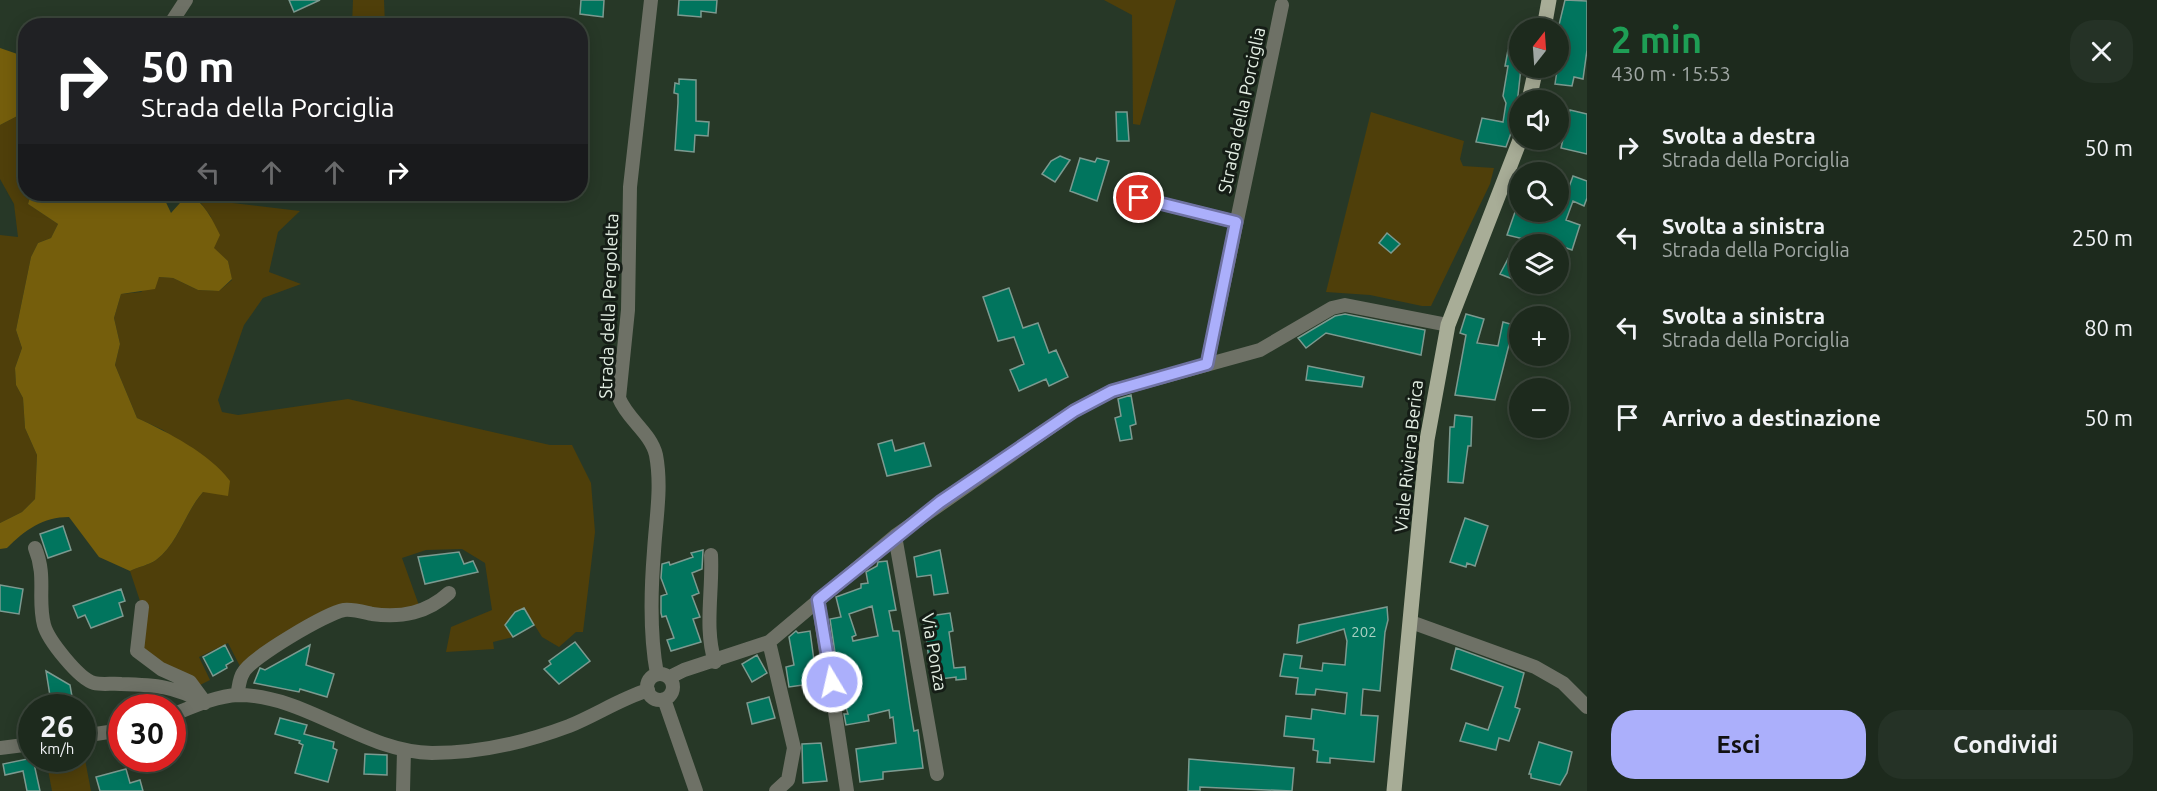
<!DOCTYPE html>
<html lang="it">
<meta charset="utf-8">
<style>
:root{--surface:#1d2a1d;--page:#253226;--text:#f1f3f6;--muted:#a0a7a4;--line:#3b463b;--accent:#abaffb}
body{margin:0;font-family:Ubuntu,sans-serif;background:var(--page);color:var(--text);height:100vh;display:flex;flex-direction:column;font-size:22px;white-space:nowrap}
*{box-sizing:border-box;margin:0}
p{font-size:20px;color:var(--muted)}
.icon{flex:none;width:33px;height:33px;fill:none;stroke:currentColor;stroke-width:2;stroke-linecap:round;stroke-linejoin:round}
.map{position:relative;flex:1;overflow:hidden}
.drawer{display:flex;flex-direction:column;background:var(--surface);width:570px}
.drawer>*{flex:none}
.top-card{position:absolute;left:18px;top:18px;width:570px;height:183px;border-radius:24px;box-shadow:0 3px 15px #0003,0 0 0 2px var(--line);background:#202124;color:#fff;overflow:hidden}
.needle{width:39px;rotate:17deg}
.tools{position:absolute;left:1509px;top:18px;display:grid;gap:12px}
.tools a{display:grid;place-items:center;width:60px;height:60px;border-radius:50%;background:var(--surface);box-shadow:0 3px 15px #0003,0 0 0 2px var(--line);font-size:30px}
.speed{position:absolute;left:18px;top:694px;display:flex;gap:12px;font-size:30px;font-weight:700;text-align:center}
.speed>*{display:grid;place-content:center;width:78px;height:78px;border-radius:50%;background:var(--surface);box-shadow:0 3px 15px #0003,0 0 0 2px var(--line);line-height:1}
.speed small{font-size:15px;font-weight:400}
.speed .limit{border:9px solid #d22;background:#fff;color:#111}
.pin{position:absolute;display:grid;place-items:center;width:51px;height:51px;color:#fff;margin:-26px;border:3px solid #fff;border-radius:50%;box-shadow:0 2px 6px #0007}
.me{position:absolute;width:66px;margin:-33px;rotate:351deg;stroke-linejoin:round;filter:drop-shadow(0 0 4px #0008)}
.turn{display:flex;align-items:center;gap:21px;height:126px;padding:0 24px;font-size:27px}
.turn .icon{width:78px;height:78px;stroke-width:2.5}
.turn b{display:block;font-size:42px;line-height:51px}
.lanes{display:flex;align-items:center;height:57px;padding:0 24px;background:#0003;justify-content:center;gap:30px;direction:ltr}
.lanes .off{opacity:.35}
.round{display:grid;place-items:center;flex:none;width:63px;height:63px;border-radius:24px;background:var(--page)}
.head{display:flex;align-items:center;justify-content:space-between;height:102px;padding:0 24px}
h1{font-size:36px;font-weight:700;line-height:45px;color:#1e9e55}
.cta{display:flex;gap:12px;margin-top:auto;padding:12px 24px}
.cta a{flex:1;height:69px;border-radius:24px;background:var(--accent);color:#111;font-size:24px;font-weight:700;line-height:69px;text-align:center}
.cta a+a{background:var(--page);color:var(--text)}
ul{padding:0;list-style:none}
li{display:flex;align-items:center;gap:18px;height:90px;padding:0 24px}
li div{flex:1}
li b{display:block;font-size:22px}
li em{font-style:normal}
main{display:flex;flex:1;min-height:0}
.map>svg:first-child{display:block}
</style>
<main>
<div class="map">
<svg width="1587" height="791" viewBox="0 0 1587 791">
<rect width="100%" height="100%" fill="#273827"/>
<path fill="#4f3f0a" d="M353 0H384L385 25H352Z
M1104 0H1176L1140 125 1133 124 1132 15Z
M25 112 26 194H31L28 204 58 224 51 238 38 243 31 257 16 330 22 348 15 368 16 385 23 398 25 428 37 455 35 499 22 512 0 523V235L18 237 14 204 0 179V125Z
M1371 112 1464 141 1460 159 1463 166 1494 168 1490 184 1431 306H1422L1370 295 1326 292Z
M198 199 300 211 278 232 269 272 301 284 263 298 244 325 218 400 222 412 238 415 348 399 550 445H572L591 483 595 532 583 632H576L559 647 542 637 524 608 515 612 505 625 513 637 493 642 494 649 446 652 451 627 492 610 485 563 462 549 426 550 402 558 421 611 346 610 243 672 228 643 199 657 210 680 194 688 137 651 142 607 130 571C138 567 149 565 156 560 178 544 185 512 203 492L188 448 163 430 137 418 115 365 120 344 114 318 121 294 141 292 159 277 173 278 198 290 219 291 232 280 228 261 213 248 211 217Z
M83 749 91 791H52L46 759H82Z"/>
<path fill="#755e0c" d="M0 48 26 57 25 112 0 125Z
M31 194H162L171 213 188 194C204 202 212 219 220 235L214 248 228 261 232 279 219 291 198 290 173 278 159 277 155 289 121 294 114 318 120 344 115 365 137 418C169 433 209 453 230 481L228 496 203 492C185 512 178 544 156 560 149 565 138 567 130 571L99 557 69 517C43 517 25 530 7 548L0 549V523L22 512 35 499 37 455 25 428 23 398 16 385 15 368 22 348 16 330 31 257 38 243 51 238 58 224 28 204Z"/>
<path fill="#01755e" stroke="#7c9a90" stroke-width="1.5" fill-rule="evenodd" d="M289 0H320L294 12Z
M581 0H604L603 17 580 14Z
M679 0H717L716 13 701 11V17L678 15Z
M1565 0 1587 1V50L1583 79 1574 77 1572 86 1555 84 1561 45 1558 44V29Z
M1508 50 1520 54 1521 68 1515 122 1506 147 1476 142 1482 118 1503 122 1506 103 1503 96 1508 66H1505Z
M679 79 696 80V121L709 122 708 136 695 135 694 152 675 150 678 103V94L674 93 675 83 679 84Z
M1570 110 1587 114V154L1561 148 1563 139H1561Z
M1116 112H1127L1129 141H1117Z
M1060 156 1070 160 1055 182 1042 174 1051 161Z
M1080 158 1095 162 1097 158 1109 161 1097 201 1070 191Z
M1573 176 1587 181V198L1584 206 1573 201 1566 220 1580 225 1572 250 1530 235 1528 240 1507 235 1515 212H1540L1556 217 1563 198 1568 199 1565 198Z
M1387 233 1400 244 1391 253 1379 243Z
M1510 255 1520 259V276L1517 275 1515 280 1500 274Z
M1009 288 1023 328 1038 323 1049 353 1056 350 1068 377 1049 386 1046 379 1019 391 1010 370 1024 364 1014 337 998 341 983 297Z
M1345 314 1425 330 1421 355 1326 333 1306 348 1298 338 1335 316Z
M1466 314 1484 319 1477 343 1498 346 1503 322 1514 325 1495 400 1455 395 1466 335 1460 333Z
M1308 366 1364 377 1362 387 1306 380Z
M1131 395 1136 424 1130 426 1132 439 1120 441 1115 418 1121 416 1118 399Z
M1455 415 1472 417 1471 446H1468L1463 483 1448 482 1450 427H1454Z
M892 440 895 451 924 443 931 466 887 476 878 444Z
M1465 518 1488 526 1475 566 1467 563 1466 567 1450 562Z
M63 526 71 550 48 558 40 534Z
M703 550 702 569 692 573 699 593 692 596 700 617 693 619 701 642 671 651 667 640 674 638 666 616 662 617 661 613V596L667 594 661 578 662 564 669 562 670 565 693 557 691 553Z
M940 550 948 593 934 595 931 575 917 577 914 557Z
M459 552 464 564 473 561 478 572 425 584 418 557Z
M887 561 896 610 889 611 893 631H899L910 707 914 731 918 730 923 768 883 772V779L860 782 856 749 896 743 893 717 890 718 889 710 868 715 869 721 846 725 844 714H848L840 686 830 619 841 617 836 597 861 588V584L868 583 866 572 877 566 878 562ZM872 606 878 636 853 641 852 637 856 635 849 614Z
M0 585 23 589 19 614 0 611Z
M121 589 125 601 119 603 123 616 91 628 85 615 78 618 73 606Z
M1387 607 1388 620 1385 632 1380 691 1363 689 1361 715 1378 716 1374 762 1330 758V763L1317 762 1318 751 1313 750 1314 739 1284 736 1286 716 1311 719 1312 709 1345 714 1347 693 1316 689 1315 695 1296 694 1298 678 1280 676 1284 654 1302 656 1300 668 1322 671 1323 663 1345 665 1347 641 1344 629 1297 643 1299 625Z
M524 608 534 625 513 637 505 625 515 612Z
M950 613 953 631 949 632 954 668 965 667 966 679 956 680V677L932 680 923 617Z
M796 631 798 633 810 631 817 683 789 687 786 667 794 665 789 637Z
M575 642 590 661 559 684 544 669 551 664 549 661Z
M225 645 233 661 226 665 227 668 213 676 203 657Z
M310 645 306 665 334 674 327 697 300 689 299 692 254 683 260 668 265 670Z
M1456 648 1524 673 1515 707 1520 709 1509 741 1499 738 1496 750 1460 741 1466 723 1488 730 1503 687 1451 669Z
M757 655 767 673 752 682 742 664Z
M46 671 70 685 74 708H52Z
M769 697 775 718 752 724 747 703Z
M280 718 307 725 304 734 334 742 333 748 337 750 328 782 295 773 303 745 299 743 300 741 275 734Z
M1539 742 1572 752 1567 773 1560 785 1531 778V774H1529Z
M821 743 827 781 803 783 802 744Z
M365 754 387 755V775L364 774Z
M32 758 33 759 40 791H27L23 771 5 775 3 764Z
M1189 759 1294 768 1292 791 1200 787V791H1188Z
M126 769 130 783 140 780 143 791H100L96 777Z"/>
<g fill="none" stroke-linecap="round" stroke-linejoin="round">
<path stroke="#6e7166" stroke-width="14" d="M651 0 630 187 628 310 619 398C627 419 651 433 656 455 662 487 656 518 654 551 651 588 650 637 657 674
M169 26 186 0
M1139 198 1236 222
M1207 364 1282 5
M895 536 937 774
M35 548C47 577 37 598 44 625 48 640 79 679 94 683 102 685 113 683 121 684 156 685 174 686 205 703
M711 555C713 590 704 629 715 662
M818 600 847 791
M142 607 137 651 161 669 190 682 204 701
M1411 622 1535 667 1563 683 1587 707
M769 642 794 748 788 780 776 791
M647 687a13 13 0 1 1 26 0a13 13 0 1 1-26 0Z
M670 677 684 670 769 642 895 536 1074 411 1112 391 1260 350 1332 308 1345 305 1448 325
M237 695C239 688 239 679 243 673 250 658 327 613 344 610 353 609 363 612 372 614 402 618 427 613 449 593
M664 699 696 791
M172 715C192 707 216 696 238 695 307 695 363 752 432 753 481 753 524 743 569 726 596 715 620 699 648 690
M82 736 122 730
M0 748 32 744
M403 791 404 750"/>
<path stroke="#a8ad97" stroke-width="15" d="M1544 28 1549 0
M1529 100 1536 68
M1394 791 1427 440 1448 325 1520 140"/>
</g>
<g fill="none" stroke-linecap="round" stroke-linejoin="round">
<g stroke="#6f72a3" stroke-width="15">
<path id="route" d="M832 682 818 600 940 502 1074 411 1112 391 1207 364 1236 222 1139 198"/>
</g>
<use href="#route" stroke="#abaffb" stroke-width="10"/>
</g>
<g text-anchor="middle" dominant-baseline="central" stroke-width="6" stroke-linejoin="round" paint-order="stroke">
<g font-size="15" fill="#aad0c2">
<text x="1364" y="631">202</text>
</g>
<g font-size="18" fill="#e3eee3" stroke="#151d16">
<text transform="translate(1241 110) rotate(-78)">Strada della Porciglia</text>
<text transform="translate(608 306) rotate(-88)">Strada della Pergoletta</text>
<text transform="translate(1408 456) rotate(-84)">Viale Riviera Berica</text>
<text transform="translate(935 652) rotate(80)">Via Ponza</text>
</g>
</g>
</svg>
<div class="tools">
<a><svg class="needle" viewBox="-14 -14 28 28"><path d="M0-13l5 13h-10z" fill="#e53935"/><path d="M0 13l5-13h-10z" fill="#a0a7a4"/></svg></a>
<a><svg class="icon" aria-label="sound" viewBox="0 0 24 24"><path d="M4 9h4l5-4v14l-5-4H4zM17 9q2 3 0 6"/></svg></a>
<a><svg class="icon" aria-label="search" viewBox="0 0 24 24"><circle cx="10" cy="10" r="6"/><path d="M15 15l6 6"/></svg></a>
<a><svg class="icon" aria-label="layers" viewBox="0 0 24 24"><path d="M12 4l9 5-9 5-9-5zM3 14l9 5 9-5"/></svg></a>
<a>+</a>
<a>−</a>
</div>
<div class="speed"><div>26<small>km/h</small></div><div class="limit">30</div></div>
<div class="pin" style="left:1139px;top:198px;background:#d93025"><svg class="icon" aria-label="arrive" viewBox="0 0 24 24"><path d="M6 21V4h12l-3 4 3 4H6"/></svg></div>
<svg class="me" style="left:832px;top:682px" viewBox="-20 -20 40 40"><circle r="17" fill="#abaffb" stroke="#fff" stroke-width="3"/><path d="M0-11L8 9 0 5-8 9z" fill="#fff"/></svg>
<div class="top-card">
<div class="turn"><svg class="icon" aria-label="right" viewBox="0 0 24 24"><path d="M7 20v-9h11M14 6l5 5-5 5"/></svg><div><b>50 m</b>Strada della Porciglia</div></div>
<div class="lanes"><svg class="icon off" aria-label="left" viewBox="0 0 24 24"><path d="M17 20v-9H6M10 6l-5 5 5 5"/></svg><svg class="icon off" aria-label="ahead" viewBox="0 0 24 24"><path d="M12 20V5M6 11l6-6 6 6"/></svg><svg class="icon off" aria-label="ahead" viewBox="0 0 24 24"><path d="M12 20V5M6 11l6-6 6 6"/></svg><svg class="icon" aria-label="right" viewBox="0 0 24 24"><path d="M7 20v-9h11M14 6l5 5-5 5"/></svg></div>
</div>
</div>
<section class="drawer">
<div class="head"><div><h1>2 min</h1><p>430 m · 15:53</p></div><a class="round"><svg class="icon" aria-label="close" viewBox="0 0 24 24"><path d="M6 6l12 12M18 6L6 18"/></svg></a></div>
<ul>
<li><svg class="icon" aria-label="right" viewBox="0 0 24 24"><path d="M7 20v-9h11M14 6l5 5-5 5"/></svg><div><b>Svolta a destra</b><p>Strada della Porciglia</p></div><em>50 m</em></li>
<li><svg class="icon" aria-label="left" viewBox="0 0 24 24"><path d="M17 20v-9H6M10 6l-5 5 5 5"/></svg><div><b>Svolta a sinistra</b><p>Strada della Porciglia</p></div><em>250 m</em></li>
<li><svg class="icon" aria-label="left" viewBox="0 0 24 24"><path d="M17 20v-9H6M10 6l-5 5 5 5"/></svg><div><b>Svolta a sinistra</b><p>Strada della Porciglia</p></div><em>80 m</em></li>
<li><svg class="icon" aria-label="arrive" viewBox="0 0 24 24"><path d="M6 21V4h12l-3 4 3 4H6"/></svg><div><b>Arrivo a destinazione</b></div><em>50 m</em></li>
</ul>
<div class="cta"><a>Esci</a><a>Condividi</a></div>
</section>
</main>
